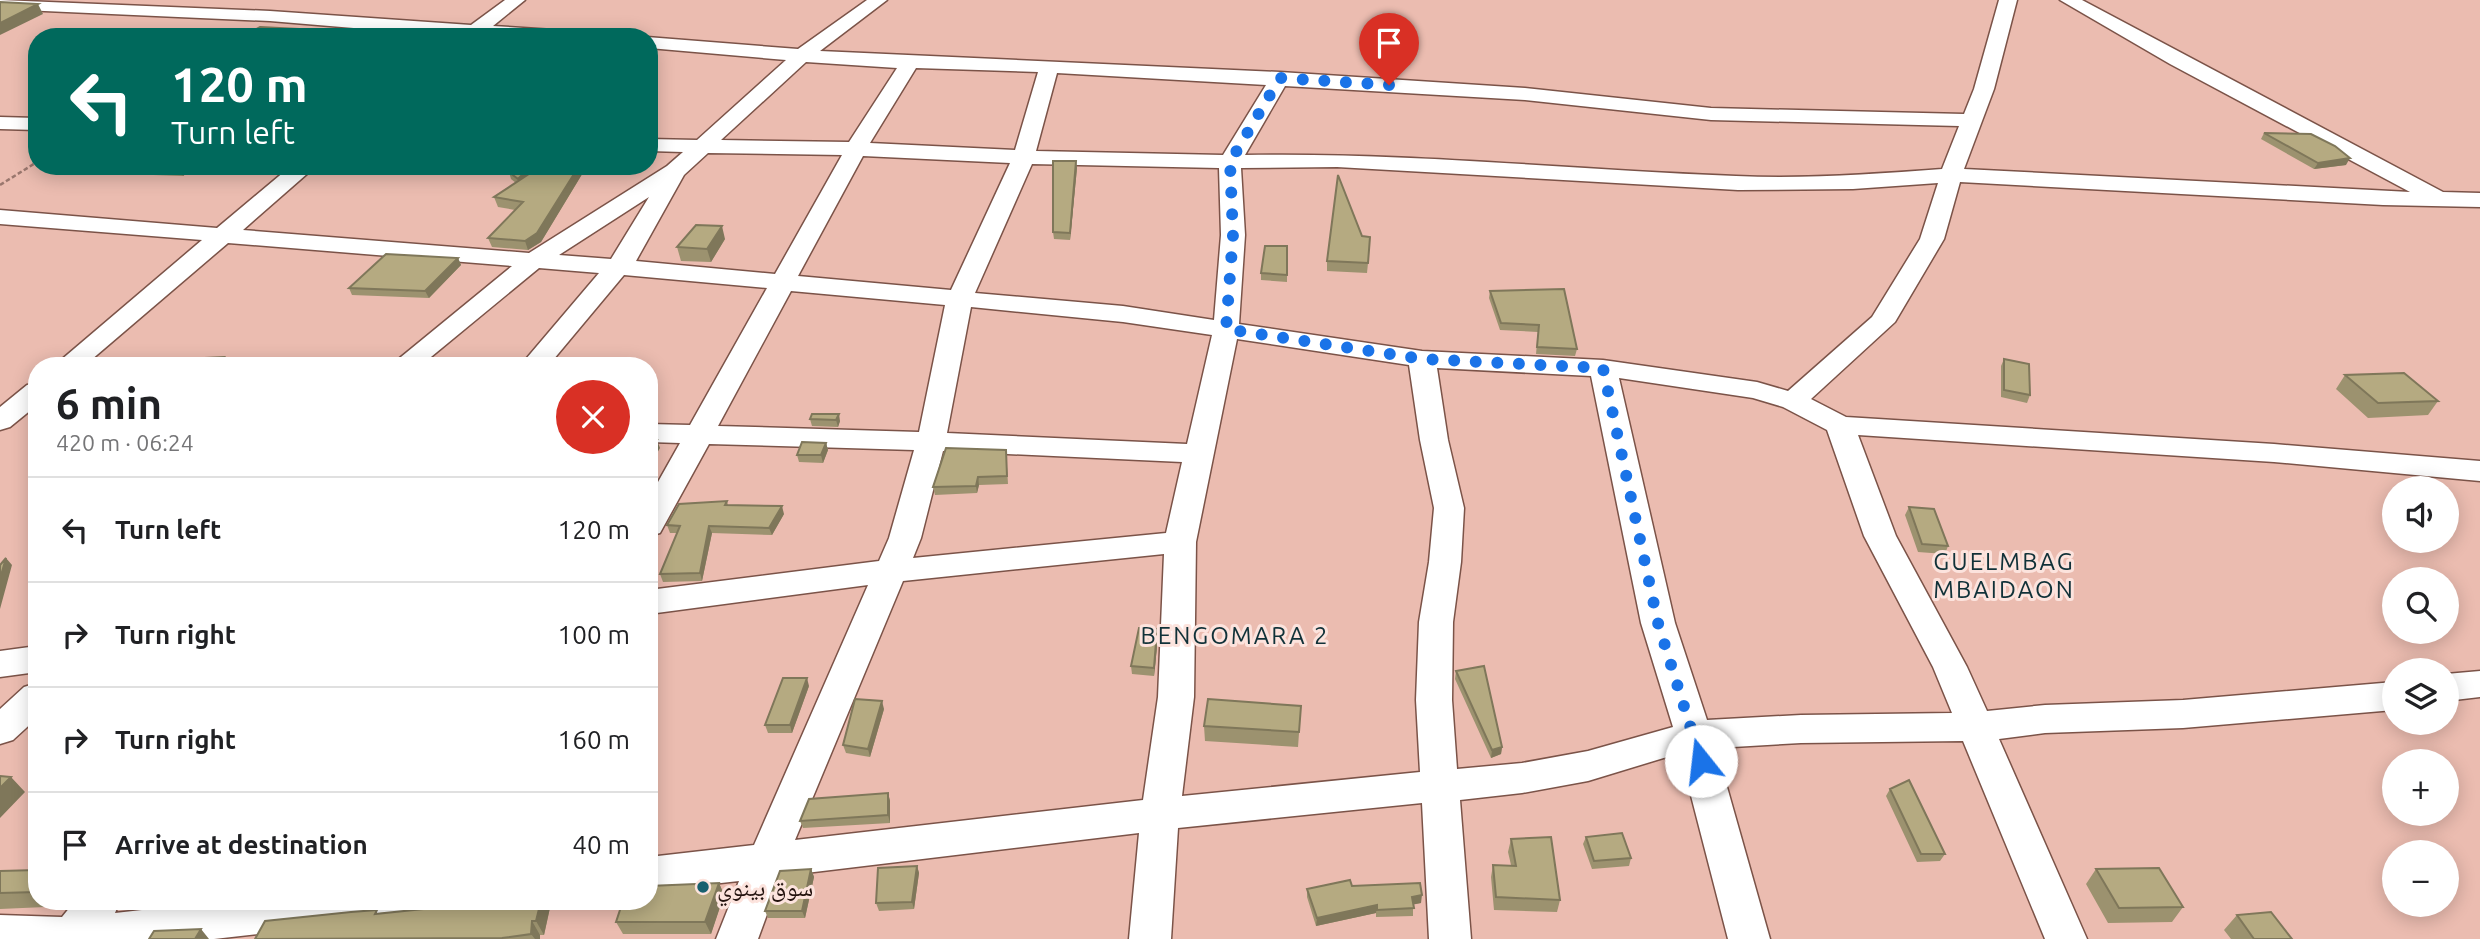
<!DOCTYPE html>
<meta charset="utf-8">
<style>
:root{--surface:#fff;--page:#f2f2f2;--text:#202124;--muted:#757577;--line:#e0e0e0}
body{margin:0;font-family:Ubuntu,"Noto Naskh Arabic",sans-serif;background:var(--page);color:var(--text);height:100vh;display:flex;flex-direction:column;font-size:26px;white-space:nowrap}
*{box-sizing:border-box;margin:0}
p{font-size:23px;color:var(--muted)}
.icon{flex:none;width:38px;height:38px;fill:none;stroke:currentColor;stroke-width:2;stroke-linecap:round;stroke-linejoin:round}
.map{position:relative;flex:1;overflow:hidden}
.panel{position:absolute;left:28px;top:357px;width:630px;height:553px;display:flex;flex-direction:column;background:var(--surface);border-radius:28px;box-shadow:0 4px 18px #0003}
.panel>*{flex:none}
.guide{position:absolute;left:28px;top:28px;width:630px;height:147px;border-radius:28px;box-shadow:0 4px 18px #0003;background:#00695c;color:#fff;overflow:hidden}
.fabs{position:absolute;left:2382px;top:476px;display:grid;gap:14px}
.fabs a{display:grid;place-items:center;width:77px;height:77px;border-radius:50%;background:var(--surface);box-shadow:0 4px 18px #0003;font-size:35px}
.pin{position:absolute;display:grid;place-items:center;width:60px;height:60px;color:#fff;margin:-72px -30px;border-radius:50% 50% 50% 0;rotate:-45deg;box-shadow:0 0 7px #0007}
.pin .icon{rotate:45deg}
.me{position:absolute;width:77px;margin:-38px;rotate:344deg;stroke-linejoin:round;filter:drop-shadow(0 0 5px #0008)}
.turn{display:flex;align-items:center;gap:24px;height:147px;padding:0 28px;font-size:32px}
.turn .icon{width:91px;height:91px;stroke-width:2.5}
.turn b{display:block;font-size:49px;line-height:60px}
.round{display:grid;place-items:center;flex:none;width:74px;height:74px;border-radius:37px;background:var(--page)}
.head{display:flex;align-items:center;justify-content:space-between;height:119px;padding:0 28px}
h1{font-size:42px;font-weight:700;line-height:52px}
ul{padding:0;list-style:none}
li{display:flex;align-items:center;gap:21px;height:105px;padding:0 28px;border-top:2px solid var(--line)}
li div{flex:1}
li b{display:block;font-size:26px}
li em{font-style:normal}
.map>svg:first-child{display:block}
</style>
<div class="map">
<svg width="2480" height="939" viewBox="0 0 2480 939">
<rect width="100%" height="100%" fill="#ebbcb0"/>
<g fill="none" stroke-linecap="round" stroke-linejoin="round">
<g stroke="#7b5348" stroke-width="3">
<path id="minor" d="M0 0 270 11 471 25 505 0H525L493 26 569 31 578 37H461L270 21 0 9Z
M867 0H887L820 51 1280 72 1525 88 1711 108 1964 114 1974 89 1999 0H2017L1994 89 1964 169 2410 192 2170 64 2060 0H2082L2443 192 2480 193V207L2383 205 1960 182 1944 239 1895 322 1811 399 1846 417 2274 444 2480 461V481L2274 462 1858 435 1896 536 1967 667 1987 711 2045 705 2183 700 2394 682V710L2183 728 2045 733 1999 739 2087 939H2045L1963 741 1801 743 1716 748 1770 939H1728L1680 753 1588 781 1522 793 1460 800 1471 939H1429L1422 803 1178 828 1171 939H1129L1139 833 781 876 758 939H716L739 881 649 891V857L754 845 868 585 649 614V590L879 561 889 538 914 450 709 444 660 533 649 536V498L680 443 649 442V424L690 425 767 288 624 275 548 366H520L599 273 539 268 420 366H390L512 266 228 243 84 366H54L202 240 0 224V210L217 228 291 166H316L243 230 529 253 667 166 683 152 649 151V139L697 140 786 60 649 48 647 37 798 49ZM806 62 897 68 849 142 721 140ZM916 68 1038 72 1015 150 870 143ZM1057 73 1266 85 1223 155 1036 151ZM1285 86 1525 100 1711 120 1959 126 1942 169C1874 174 1805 179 1736 176 1572 170 1409 152 1245 155ZM708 153 842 155 775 274 636 261 684 175ZM863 156 1010 163 951 290 798 276ZM1032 164 1219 168 1221 235 1214 320 1123 306 975 293ZM1337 167 1738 190 1853 189 1938 183 1920 239 1872 317 1788 391 1757 382 1603 360 1422 351 1239 324 1245 235 1241 168ZM649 197 611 259 559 255ZM791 291 945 305 919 432 718 426ZM971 307 1123 322 1212 335 1187 444 947 433ZM1237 339 1409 365 1420 440 1434 508 1429 562 1419 622 1416 700 1420 772 1182 796 1194 697 1196 542ZM1437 368 1591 376 1641 623 1673 727 1588 751 1522 763 1457 769 1452 700 1453 622 1461 562 1464 508 1448 440ZM1619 378 1753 398 1783 407 1827 430 1864 536 1933 667 1952 713 1801 715 1707 720 1675 623ZM943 451 1182 462 1166 533 913 558 921 538ZM1164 554 1158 697 1143 800 795 840 903 581Z
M0 117 37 118V130L0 129Z
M37 383V405L10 427 0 430V407L27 385Z
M37 646V672L0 677V651Z
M2480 671V697L2446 701V674Z
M37 683V718L13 740 0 744V709L24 687Z
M75 901H120L115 913 222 901H413L407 914 393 919 214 939H0V915L62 917Z"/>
</g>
<path stroke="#9a776e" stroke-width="2.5" stroke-dasharray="4.5 2.5" stroke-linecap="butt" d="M0 185 37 162"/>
<use href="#minor" fill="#fff" fill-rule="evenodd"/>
</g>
<path fill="#9c926f" d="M2264 133 2346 165 2314 169 2261 139Z
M92 166H196L183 176 94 173 90 167Z
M378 166 371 173H333L330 167Z
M513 166H539L536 170 541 166H587L541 242 528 250 492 247 488 238 515 210 498 207 494 197 516 183 511 179 509 172Z
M1077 168 1070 240 1054 239 1053 232Z
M1362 236 1368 263 1367 273 1327 271V261Z
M725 239 711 262 681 261 677 247Z
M1287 246V282L1261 280V273Z
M458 258 461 265 429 298 352 295 349 288Z
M1490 291 1577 349 1575 356 1536 354 1538 332 1500 330 1489 298Z
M2004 359 2030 395 2027 403 2001 397V366Z
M2345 375 2438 401 2428 415 2368 418 2336 389Z
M812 414 840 421 838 427 812 426 810 419Z
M826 443 828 450 823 463 799 462 797 455Z
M1006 450 1008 484 979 485 977 493 935 495 933 487Z
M727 501 728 505 784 514 772 535 712 533 702 581 663 582 660 574 677 533H670L667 525Z
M1909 507 1948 546 1945 554 1918 552 1905 515Z
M1157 629 1158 637 1154 676 1132 674 1131 666Z
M1456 671 1502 747 1501 754 1491 758 1455 679Z
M809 686 792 733H768L765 725Z
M1301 706 1298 747 1205 741 1204 726Z
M884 709 870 757 846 753 843 745Z
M1890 789 1945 854 1940 861 1917 862 1886 796Z
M888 793 890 801V823L803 828 800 821Z
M1586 837 1631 858 1629 866 1592 869 1583 844Z
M1511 839 1560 900 1557 912 1494 910 1491 877 1493 865H1511L1508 852Z
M917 866 919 873 914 909 879 911 876 903Z
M811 869 814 877 805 918H768L765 911Z
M2096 869 2183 907 2172 922 2108 923 2086 884Z
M37 870V901H72L68 906 0 909V871Z
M719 883 724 895 711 934H623L616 922Z
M1352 886 1421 903 1413 904V916L1376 917V913L1316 926 1307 897V889Z
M551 903 544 935H540V939H255L379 913Z
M2237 915 2292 939H2231L2224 930Z"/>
<path fill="#7f775a" d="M38 4 43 14 0 35V23Z
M2350 158 2346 165 2314 169 2318 163Z
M1076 161 1077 168 1070 240V233Z
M184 166H196L183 176 180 169Z
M378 166 371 173 368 167 369 166Z
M531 166H539L520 186 518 179Z
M579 166H587L541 242 528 250 525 241Z
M722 226 725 239 711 262 707 249Z
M458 258 461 265 429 298 425 291Z
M224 357 228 364 227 366H217Z
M839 414 840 421 838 427 836 420Z
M657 440 660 448 649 467V454Z
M826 443 828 450 823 463 821 455Z
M978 477 979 485 977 493 976 486Z
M782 506 784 514 772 535 769 528Z
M709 526 712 533 702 581 700 573Z
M6 558 12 565 0 609V579Z
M1157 629 1158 637 1154 676V668Z
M807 678 809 686 792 733 790 725Z
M882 701 884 709 870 757 868 749Z
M1502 747 1501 754 1491 758 1492 750Z
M11 777 25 792 0 818V788Z
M888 793 890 801V823L888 815Z
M917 866 919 873 914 909 912 902Z
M811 869 814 877 805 918 802 911Z
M719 883 724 895 711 934 705 922Z
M1422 895 1421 903 1411 905 1412 897Z
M63 901H72L68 906Z
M541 901H550L551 903 544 935 536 921Z
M1377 905 1376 913 1316 926 1317 918Z
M532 921 540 935V939H535L531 934Z
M201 929 209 939H195Z"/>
<path fill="#b5aa81" stroke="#7f775a" stroke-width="2" d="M0 2 38 4 0 23Z
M260 27 400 34 396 37H243Z
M2264 133 2311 134 2335 146 2350 158 2318 163Z
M1053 161H1076L1070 233 1053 232Z
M92 166H184L180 169 90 167Z
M330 166H369L330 167Z
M513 166H531L518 179 509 172Z
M541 166H579L537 233 525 241 488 238 523 202 494 197Z
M1338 175 1362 236 1370 237 1368 263 1327 261Z
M696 225 722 226 707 249 677 247Z
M1265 246H1287V275L1261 273Z
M386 254 458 258 425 291 349 288Z
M1564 289 1577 349 1537 347 1539 325 1501 323 1490 291Z
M224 357 217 366H178L183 359Z
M2004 359 2029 364 2030 395 2004 390Z
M2404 373 2438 401 2378 403 2345 375Z
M812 414H839L836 420 810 419Z
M649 440H657L649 454Z
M802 442 826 443 821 455H797Z
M946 448 1006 450 1007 476 978 477 976 486 933 487Z
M727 501 725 505 782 506 769 528 709 526 700 573 660 574 680 526 667 525 679 504Z
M1909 507 1934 509 1948 546 1922 544Z
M6 558 0 579V565Z
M1139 628 1157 629 1154 668 1131 666Z
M1484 666 1502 747 1492 750 1456 671Z
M783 678H807L790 725H765Z
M855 699 882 701 868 749 843 745Z
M1208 699 1301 706 1299 732 1204 726Z
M0 776 11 777 0 788Z
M1909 780 1945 854H1921L1890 789Z
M888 793V815L800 821 809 799Z
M1622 833 1631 858 1594 861 1586 837Z
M1551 837 1560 900 1496 897 1493 865 1516 866 1511 839Z
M917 866 912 902 876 903 878 868Z
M2159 868 2183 907 2119 908 2096 869Z
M811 869 802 911H765L780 871Z
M37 870V892L0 893V871Z
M1350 880 1352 886 1420 883 1422 895 1412 897 1414 908 1377 910V905L1317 918 1307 889Z
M719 883 705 922H616L623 901H649V886Z
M444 901H541L536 921H532L531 934 502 938 255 939 265 921 351 912 377 910 375 914 442 907Z
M2271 912 2292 939H2254L2237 915Z
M201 929 195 939H149L154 931Z"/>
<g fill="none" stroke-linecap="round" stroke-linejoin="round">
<path stroke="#1a73e8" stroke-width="12" stroke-dasharray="0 21.6" d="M1389 85 1280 78 1230 162 1233 235 1226 329 1422 359 1603 368 1658 623 1701 761"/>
</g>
<circle fill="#17606f" stroke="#fce3dd" stroke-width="2.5" cx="703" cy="887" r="7"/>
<g text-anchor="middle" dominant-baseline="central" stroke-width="6" stroke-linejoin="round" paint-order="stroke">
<g font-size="24" letter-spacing="2" fill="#103138" stroke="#fce3dd">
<text x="2004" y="561">GUELMBAG<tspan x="2004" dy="28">MBAIDAON</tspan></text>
<text x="1235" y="635">BENGOMARA 2</text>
</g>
<g font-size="24" fill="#24130f" stroke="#fce3dd" text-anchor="start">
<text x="717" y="887">سوق بينوي</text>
</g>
</g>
</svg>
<div class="fabs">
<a><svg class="icon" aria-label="sound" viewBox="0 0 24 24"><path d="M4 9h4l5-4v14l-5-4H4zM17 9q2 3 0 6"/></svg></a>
<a><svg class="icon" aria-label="search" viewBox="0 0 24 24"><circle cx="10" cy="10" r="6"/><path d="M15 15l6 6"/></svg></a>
<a><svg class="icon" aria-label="layers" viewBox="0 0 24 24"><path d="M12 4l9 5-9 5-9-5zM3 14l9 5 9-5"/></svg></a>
<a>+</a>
<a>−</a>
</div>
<div class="pin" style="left:1389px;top:85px;background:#d93025"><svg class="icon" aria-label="arrive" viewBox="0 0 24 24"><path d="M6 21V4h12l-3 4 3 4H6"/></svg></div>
<svg class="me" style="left:1701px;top:761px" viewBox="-20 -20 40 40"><circle r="19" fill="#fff"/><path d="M0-13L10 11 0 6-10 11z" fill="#1a73e8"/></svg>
<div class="guide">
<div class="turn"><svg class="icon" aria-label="left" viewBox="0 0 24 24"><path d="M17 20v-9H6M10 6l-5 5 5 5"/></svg><div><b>120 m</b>Turn left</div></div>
</div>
<section class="panel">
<div class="head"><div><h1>6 min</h1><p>420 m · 06:24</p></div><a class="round" style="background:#d93025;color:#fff"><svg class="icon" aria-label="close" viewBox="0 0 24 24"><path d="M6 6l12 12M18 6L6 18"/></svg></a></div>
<ul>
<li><svg class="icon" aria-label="left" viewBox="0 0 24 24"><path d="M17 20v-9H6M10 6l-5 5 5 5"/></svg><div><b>Turn left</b></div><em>120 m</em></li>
<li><svg class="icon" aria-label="right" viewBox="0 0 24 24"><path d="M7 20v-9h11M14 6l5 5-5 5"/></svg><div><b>Turn right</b></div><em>100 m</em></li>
<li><svg class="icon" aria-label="right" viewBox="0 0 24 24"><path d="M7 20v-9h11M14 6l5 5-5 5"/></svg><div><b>Turn right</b></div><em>160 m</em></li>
<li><svg class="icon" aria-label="arrive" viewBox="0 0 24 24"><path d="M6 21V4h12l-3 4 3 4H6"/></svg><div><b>Arrive at destination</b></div><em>40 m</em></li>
</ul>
</section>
</div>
